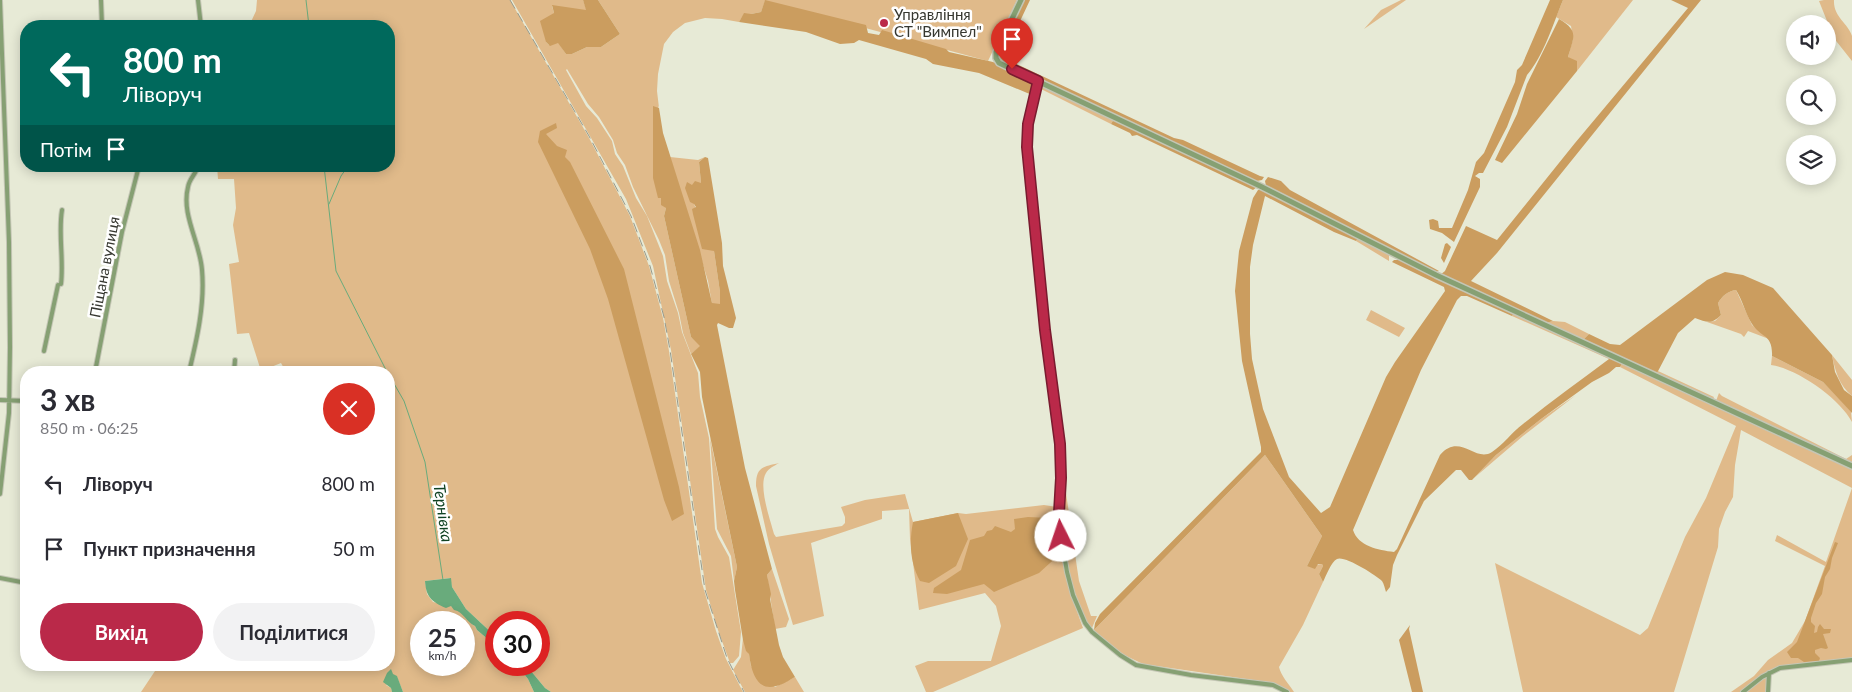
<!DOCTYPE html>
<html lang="uk">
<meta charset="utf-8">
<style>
:root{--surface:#fff;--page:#f2f2f3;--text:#2b2b33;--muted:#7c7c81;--accent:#ba2949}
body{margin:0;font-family:Lato,sans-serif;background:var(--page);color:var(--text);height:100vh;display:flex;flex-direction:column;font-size:19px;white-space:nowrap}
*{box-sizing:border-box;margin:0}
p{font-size:16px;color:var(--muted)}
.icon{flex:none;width:28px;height:28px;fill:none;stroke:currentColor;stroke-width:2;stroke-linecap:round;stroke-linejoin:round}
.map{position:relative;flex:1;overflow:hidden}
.sheet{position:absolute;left:20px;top:366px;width:375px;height:305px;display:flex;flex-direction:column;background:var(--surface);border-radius:20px;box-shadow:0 2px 12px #0003}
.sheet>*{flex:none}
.guide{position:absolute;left:20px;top:20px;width:375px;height:152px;border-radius:20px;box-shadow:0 2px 12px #0003;background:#00695c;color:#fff;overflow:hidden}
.fabs{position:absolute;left:1786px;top:15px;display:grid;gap:10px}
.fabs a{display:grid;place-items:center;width:50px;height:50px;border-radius:50%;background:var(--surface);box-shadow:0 2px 12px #0003;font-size:25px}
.speed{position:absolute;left:410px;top:611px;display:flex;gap:10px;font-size:25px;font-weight:700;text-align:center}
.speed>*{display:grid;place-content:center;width:65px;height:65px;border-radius:50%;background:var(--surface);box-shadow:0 2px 12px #0003;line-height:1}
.speed small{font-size:12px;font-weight:400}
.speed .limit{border:8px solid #d22;background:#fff;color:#111}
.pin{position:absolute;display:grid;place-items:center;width:42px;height:42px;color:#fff;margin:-51px -21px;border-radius:50% 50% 50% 0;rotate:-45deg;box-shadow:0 0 5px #0007}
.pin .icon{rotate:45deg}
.me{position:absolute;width:55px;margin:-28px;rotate:356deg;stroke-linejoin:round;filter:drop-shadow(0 0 4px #0008)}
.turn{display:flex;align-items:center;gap:18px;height:105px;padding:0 20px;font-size:22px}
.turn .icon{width:65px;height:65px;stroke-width:2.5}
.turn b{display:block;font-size:35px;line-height:42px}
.then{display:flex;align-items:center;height:48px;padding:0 20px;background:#0003;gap:10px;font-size:19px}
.round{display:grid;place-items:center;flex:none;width:52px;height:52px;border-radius:26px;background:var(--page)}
.head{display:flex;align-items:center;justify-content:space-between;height:85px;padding:0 20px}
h1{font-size:30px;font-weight:700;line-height:38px}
.button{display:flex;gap:10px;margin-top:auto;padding:10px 20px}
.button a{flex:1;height:58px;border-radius:30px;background:var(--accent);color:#fff;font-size:20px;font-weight:700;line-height:58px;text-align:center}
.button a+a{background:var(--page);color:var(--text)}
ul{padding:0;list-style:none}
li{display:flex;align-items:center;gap:15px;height:65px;padding:0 20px}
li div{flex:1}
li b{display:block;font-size:19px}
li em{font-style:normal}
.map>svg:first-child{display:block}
</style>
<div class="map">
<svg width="1852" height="692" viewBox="0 0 1852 692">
<rect width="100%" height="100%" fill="#e7ead6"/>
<path fill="#e0ba8a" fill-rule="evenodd" d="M257 0H510L588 136 630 216 649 266 663 318 669 351 702 583 716 631 726 659 743 692H551L545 688 526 665H539V622H496V637L466 609 452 587 450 578 425 581 427 594 433 602C442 604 453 605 461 611 466 616 469 623 475 626L477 630 496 646V665H517L528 679 534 692H403L397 677 386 685 391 688 392 692H141L159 665H389V372H286L281 363 261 371 249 333 237 334 229 264 239 262 233 225 236 208 234 179H218L217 166H389V26H249L256 11ZM421 622H464V665H421Z
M512 0H583L587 11 552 6 554 13 546 42 549 45 558 42 566 54H572L587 47H601L620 34 598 0H1017L988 61 765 1 761 12 751 14H744L739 22 722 19 705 18 685 23 673 32 664 44 658 74 657 91 659 108 658 106 661 198 666 208 664 216 691 337 701 346 691 354 683 333 679 313 669 281 665 255 659 240 633 187 625 165 617 153 613 140 599 117 588 104 567 69 566 70 586 106 597 118 612 141 615 154 623 166 636 198 647 216 663 256 667 281 678 313 682 332 698 373 700 397 709 438 715 529 718 537 729 557 741 632 739 656 733 663H730L718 630 706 590 671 350 653 266 626 199Z
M1401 0H1406L1364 29 1381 10Z
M1563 0H1633L1577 71 1576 66 1568 57 1573 39 1571 26 1556 17Z
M1824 0H1834C1833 17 1848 23 1852 36 1852 43 1852 53 1852 61L1833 37 1828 35V24H1824L1827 21 1819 1Z
M1043 85 1114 119 1111 124 1041 89 1032 125 1031 141 1042 275 1061 414 1066 493 1079 581 1091 616H1097L1092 628 1088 626 1070 582 1063 536 1061 513 1062 443 1041 276 1028 147 1030 124 1040 86Z
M670 157 698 160 705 157 699 162 701 183 694 204 714 251 720 292V304H712L708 281Z
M1358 238 1389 254V261L1356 241Z
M1736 290 1752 325 1769 339 1748 331 1744 337 1741 334 1707 322 1715 321 1721 315 1718 303C1722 296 1728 291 1736 290Z
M1371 310 1405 328 1399 337 1366 320Z
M1514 313 1612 357 1609 359 1512 316Z
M1553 321 1565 322 1589 334 1583 340 1546 323Z
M1832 355 1852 380V396C1839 385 1835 371 1832 355Z
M1772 356 1823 382 1851 411 1852 422C1840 399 1798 369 1771 365Z
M1623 362 1852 468V488L1741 430 1735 465 1733 497 1725 512 1719 529 1718 547 1674 692H1523L1495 563 1640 635 1648 628 1685 537 1706 498 1736 426 1620 367Z
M1658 371 1714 397 1713 399 1656 375Z
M1719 393 1722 396 1846 459 1852 455V464L1716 401Z
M1576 395 1523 436 1474 478 1496 455 1541 419Z
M710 438 737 567 734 581 731 556 717 529Z
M1265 455 1322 536 1307 566 1322 564 1323 566 1319 574 1323 582 1303 625 1279 667C1281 676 1289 684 1294 692H1289L1274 683 1143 664 1122 654 1096 633 1094 630Z
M779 463C774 466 769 468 766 473 758 486 770 519 774 534L776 537 842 526 845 523V517L841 507 865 500 905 494 913 522 958 513 966 514 1044 505 1057 507C1056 549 1069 589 1083 628L933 692H926L915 666 928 661H991L1001 626 996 606 985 593 919 610 910 539 909 509 882 511V519L811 543 824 616 793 625 769 544 756 486C756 467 762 467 779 463Z
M1852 488V658L1779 667 1771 671V692H1731L1754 676 1768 660 1792 643 1805 621 1825 566 1775 541 1777 535 1826 562Z
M772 569 789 619 786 627 775 629 767 575Z
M743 638 749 654 751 666 775 687 795 677 804 692H745L733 670 741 657Z"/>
<path fill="#cb9d5f" d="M583 0H598L620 34 601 47H587L572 54H566L558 43 550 46 546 42 540 21 554 13 552 5 586 10Z
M765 0 866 25 868 33 879 35 882 30 946 49 949 52 993 62 1031 83 1034 89 1032 95 979 73 933 64 926 59 859 40 854 43 840 44 806 32 739 22 744 13 751 14 761 12Z
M1024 0H1030L1006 51V57L1010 61 1174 138 1183 140 1260 176 1264 177 1262 180 1257 181 1004 62 1000 58 1001 47Z
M1550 0H1563C1553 24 1544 55 1527 75L1507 127 1483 173H1479L1475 176 1480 179V187L1454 242 1442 233 1430 229 1429 220 1433 219 1438 221 1439 228H1452L1468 190 1476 162 1484 153 1515 82 1517 70 1522 65Z
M1671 0H1701L1497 253 1471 281 1553 321 1546 323 1440 275 1445 271 1466 226 1497 240 1575 143 1688 8Z
M1559 19C1579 31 1574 36 1568 57L1577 61V71L1502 163 1495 160 1517 114 1527 84Z
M653 106 659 108 663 133 700 250 712 303 720 304V292L714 251 702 249 693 214 692 209 696 207 694 204 690 202 685 188 687 182 692 185 695 181 701 183 699 162 705 157 708 158 722 243 723 266 736 318 733 328H729L718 323 717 325 745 468 772 569 767 575 771 594 770 599 779 645 783 657 795 677C789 680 783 685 776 686 756 692 751 669 749 654L746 651 743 640 735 590 734 581 737 567 702 397 700 372 691 354 700 346 691 337 664 216 666 208 661 205V198H658L653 178Z
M1114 119 1257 187 1253 190 1137 135 1132 136 1130 133 1111 124Z
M556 123 557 128 546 134 557 146 567 150 565 157 570 162 624 269 679 487 684 514 672 521 664 500 608 299 590 249 538 142 540 131Z
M1268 177 1281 181 1290 190 1439 271 1435 272 1266 186 1265 181Z
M1258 190H1263L1358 238 1356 241 1334 232 1265 196 1253 245 1250 267V334L1252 359 1263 409 1289 477 1321 513 1330 507 1386 377 1395 362 1445 291 1444 287 1392 262 1394 260H1400L1514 313 1512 316 1467 296H1461L1457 300 1421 370 1353 530C1358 546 1378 550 1394 552L1397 549 1440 455C1460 432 1475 463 1492 452 1503 445 1512 432 1523 424 1551 401 1580 381 1609 359L1612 357 1623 362 1620 367H1616L1609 373 1592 382 1541 419 1496 455 1472 480H1469L1461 470H1456L1424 501 1397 555 1393 565 1390 587 1386 592C1385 589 1384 584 1382 581 1376 575 1344 555 1337 559 1331 562 1326 576 1323 582L1319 574 1323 566 1322 564H1318L1315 569 1307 566 1322 536 1265 455 1094 630 1095 623 1100 614 1261 452V447L1242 361 1235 291 1239 251 1253 198Z
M1447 243 1451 247 1444 263 1441 258 1445 244Z
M1725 272 1743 275 1773 288 1832 355 1835 372 1844 390 1852 396V413L1823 382 1772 356C1773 334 1761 338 1752 324 1745 313 1743 301 1736 290 1728 291 1722 296 1718 303L1721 315C1711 325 1707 322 1695 318L1678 333 1656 375 1583 340 1589 334 1610 344 1620 345 1707 280Z
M958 513 968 539 956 566 929 583 920 581C910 563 909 542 913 522Z
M1028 517 1050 518 1051 527 1059 534 1061 553 1039 573 994 592 984 584 947 594 933 593 934 588 961 570 970 540 984 536 987 531 992 530 995 526 1011 532 1015 529 1014 519Z
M1835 542 1838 543 1832 558 1830 569 1825 577 1822 594 1816 603 1811 618V622L1815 626 1814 633 1817 632 1818 627 1820 624 1824 629H1831L1830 633 1823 634 1828 648 1826 649 1821 648 1815 650V653L1820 658 1819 661 1804 662 1798 658H1791L1787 652 1797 642Z
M1410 625 1409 629 1423 692H1412L1399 640Z"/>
<path fill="#69ab7c" d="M451 578 452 587 466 609 496 637V646L477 630 475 626C466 622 464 612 454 610L451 606 446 608C432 602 426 597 425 581Z
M517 665H526L545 688 551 692H534L528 679Z
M391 669 393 674 397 676 403 692H392L391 688 383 682 387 673Z"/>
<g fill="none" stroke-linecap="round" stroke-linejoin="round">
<path stroke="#69ab7c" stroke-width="1" d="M306 0 309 26
M324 166 336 271 387 372
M329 204 341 176 348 166
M389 375 404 401 425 462 443 580"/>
<g stroke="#c4c6b5" stroke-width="6">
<path id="minor" d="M101 0 102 26
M198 0 201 26
M1038 81 1028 124 1027 147 1039 276 1061 444V478L1059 513 1061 536 1067 572 1073 595 1085 623 1092 632 1120 655 1136 665 1191 675 1273 685 1287 692
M61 284C64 259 58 234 62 210
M44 351 58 285
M95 372 122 232 139 166
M189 372C197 339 205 304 202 270 200 242 181 215 188 187 189 179 196 174 198 166
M234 372 235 360
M0 400 26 401
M0 494 9 413 10 347 9 242 0 0
M0 578 26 583
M1743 692 1762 677 1780 668 1852 660
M1768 692 1769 673"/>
</g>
<g stroke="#c4c6b5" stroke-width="8">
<path id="tertiary" d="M1021 0 996 52V58L999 63 1260 186 1436 275 1852 466"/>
</g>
<use href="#minor" stroke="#86a073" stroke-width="4"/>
<use href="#tertiary" stroke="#86a073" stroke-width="5"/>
<path stroke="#97998b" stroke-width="1" stroke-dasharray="10 5" stroke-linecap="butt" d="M510 0 589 136 631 216 650 266 664 317 670 350 705 590 727 658 744 692"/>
</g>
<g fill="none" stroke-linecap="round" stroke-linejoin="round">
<g stroke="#791b2f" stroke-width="12">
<path id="route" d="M1012 69 1038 81 1028 124 1027 147 1045 330 1060 444 1061 478 1059 513 1061 536"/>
</g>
<use href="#route" stroke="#ba2949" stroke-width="9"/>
</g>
<circle fill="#ba2949" stroke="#fff" stroke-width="2" cx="884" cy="23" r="5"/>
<g text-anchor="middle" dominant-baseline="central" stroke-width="5" stroke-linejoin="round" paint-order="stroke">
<g font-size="15" fill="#363730" stroke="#fff" text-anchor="start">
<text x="894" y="14">Управління<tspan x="894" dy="17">СТ "Вимпел"</tspan></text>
</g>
<g font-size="15" fill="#363730" stroke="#fff">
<text transform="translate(104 267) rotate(-79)">Піщана вулиця</text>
</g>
<g font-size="16" font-style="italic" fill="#104324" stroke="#fff">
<text transform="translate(444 513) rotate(82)">Тернівка</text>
</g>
</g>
</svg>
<div class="fabs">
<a><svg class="icon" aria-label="sound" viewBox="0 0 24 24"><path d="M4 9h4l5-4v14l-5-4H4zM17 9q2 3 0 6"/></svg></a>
<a><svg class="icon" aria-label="search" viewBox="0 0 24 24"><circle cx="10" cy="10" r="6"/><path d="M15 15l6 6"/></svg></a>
<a><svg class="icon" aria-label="layers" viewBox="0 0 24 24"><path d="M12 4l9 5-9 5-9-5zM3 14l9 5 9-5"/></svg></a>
</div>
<div class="speed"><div>25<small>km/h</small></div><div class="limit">30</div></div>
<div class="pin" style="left:1012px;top:69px;background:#d93025"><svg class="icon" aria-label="arrive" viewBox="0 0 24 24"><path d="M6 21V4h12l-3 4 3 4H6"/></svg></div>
<svg class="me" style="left:1061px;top:536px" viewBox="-20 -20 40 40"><circle r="19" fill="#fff"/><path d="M0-13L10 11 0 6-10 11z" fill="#ba2949"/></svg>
<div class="guide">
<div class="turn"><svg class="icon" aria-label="left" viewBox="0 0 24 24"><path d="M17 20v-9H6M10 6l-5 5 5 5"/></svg><div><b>800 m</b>Ліворуч</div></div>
<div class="then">Потім<svg class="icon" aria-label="arrive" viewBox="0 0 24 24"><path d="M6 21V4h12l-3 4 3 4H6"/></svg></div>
</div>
<section class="sheet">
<div class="head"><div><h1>3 хв</h1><p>850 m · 06:25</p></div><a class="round" style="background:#d93025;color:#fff"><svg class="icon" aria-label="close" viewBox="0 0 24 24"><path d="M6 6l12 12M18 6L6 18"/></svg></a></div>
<ul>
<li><svg class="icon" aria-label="left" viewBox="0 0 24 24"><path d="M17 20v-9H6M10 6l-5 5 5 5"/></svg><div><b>Ліворуч</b></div><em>800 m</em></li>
<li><svg class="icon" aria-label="arrive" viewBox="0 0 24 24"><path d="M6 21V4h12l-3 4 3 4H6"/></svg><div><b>Пункт призначення</b></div><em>50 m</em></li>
</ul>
<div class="button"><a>Вихід</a><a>Поділитися</a></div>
</section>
</div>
